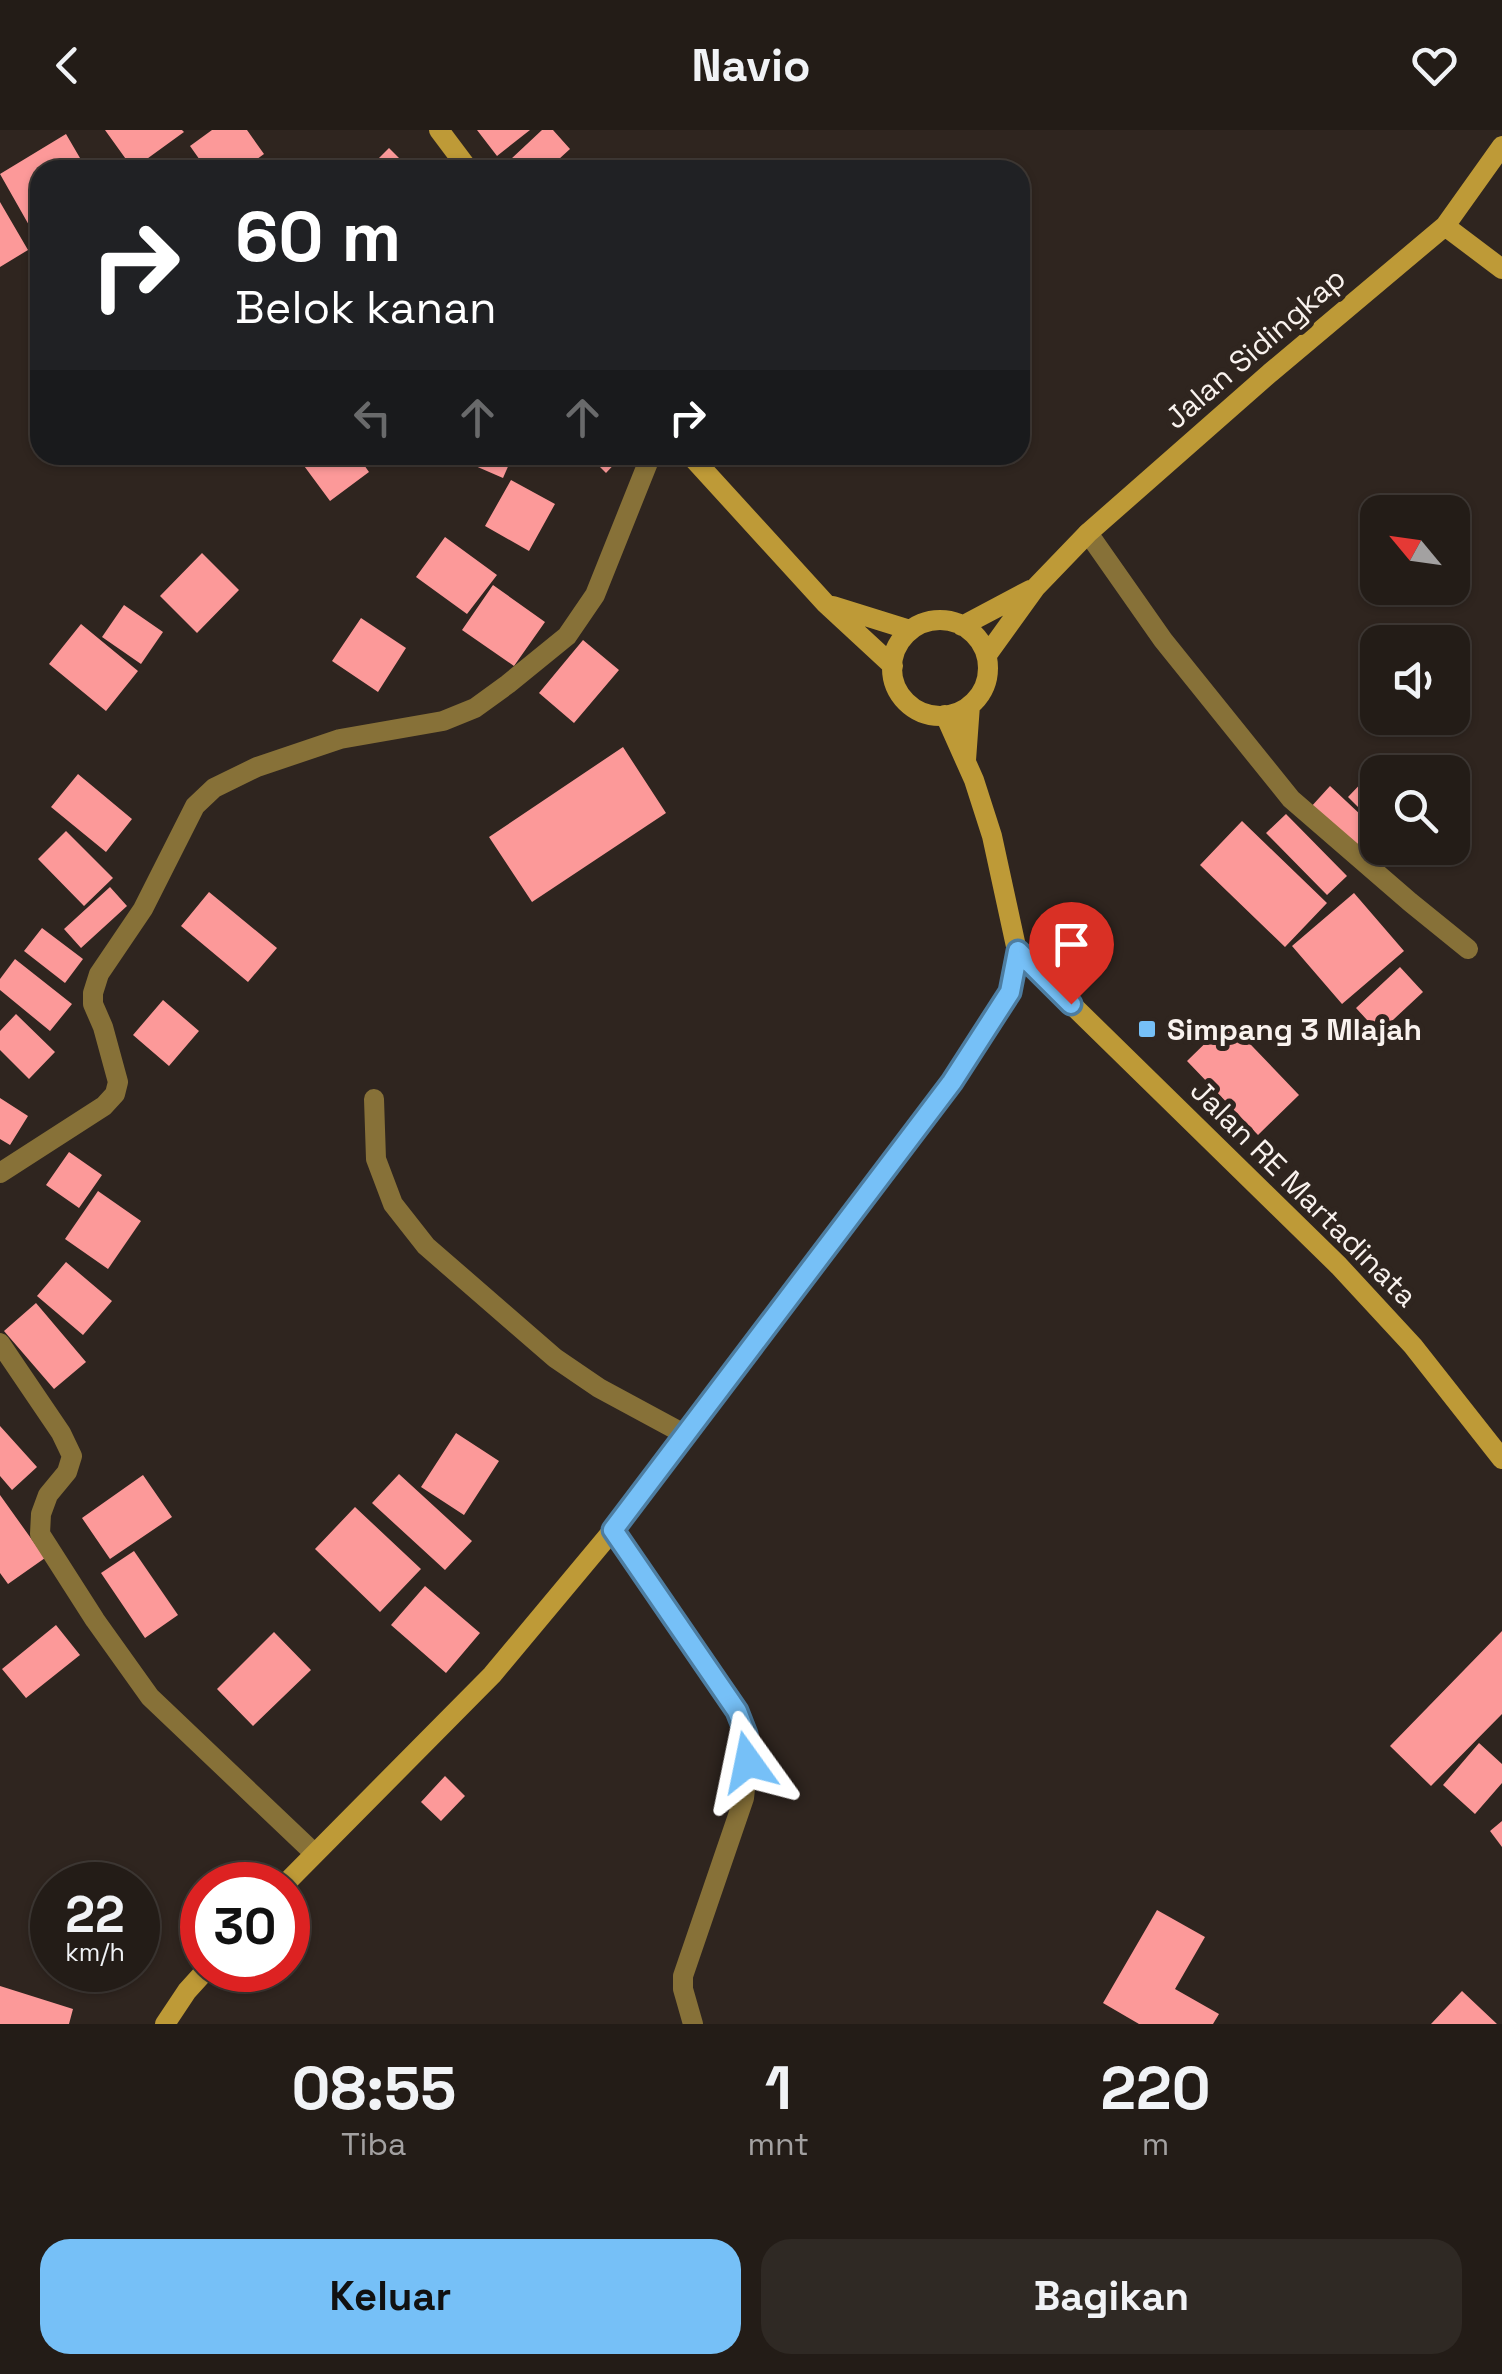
<!DOCTYPE html>
<html lang="id">
<style>
:root{--surface:#231c17;--page:#2f2924;--text:#f1f3f6;--muted:#a3a1a1;--line:#403a36;--accent:#76c0f7}
body{margin:0;font-family:"Space Grotesk",sans-serif;background:var(--page);color:var(--text);height:100vh;display:flex;flex-direction:column;font-size:38px;white-space:nowrap}
*{box-sizing:border-box;margin:0}
p{font-size:32px;color:var(--muted)}
.icon{flex:none;width:55px;height:55px;fill:none;stroke:currentColor;stroke-width:2;stroke-linecap:round;stroke-linejoin:round}
.map{position:relative;height:1894px;overflow:hidden}
.side{display:flex;flex-direction:column;background:var(--surface);flex:1}
.side>*{flex:none}
.hud{position:absolute;left:30px;top:30px;width:1000px;height:305px;border-radius:30px;box-shadow:0 2px 8px #0004,0 0 0 2px var(--line);background:#202124;color:#fff;overflow:hidden}
.needle{width:65px;rotate:299deg}
.tools{position:absolute;left:1360px;top:365px;display:grid;gap:20px}
.tools a{display:grid;place-items:center;width:110px;height:110px;border-radius:20px;background:var(--surface);box-shadow:0 2px 8px #0004,0 0 0 2px var(--line);font-size:50px}
.speed{position:absolute;left:30px;top:1732px;display:flex;gap:20px;font-size:50px;font-weight:700;text-align:center}
.speed>*{display:grid;place-content:center;width:130px;height:130px;border-radius:50%;background:var(--surface);box-shadow:0 2px 8px #0004,0 0 0 2px var(--line);line-height:1}
.speed small{font-size:25px;font-weight:400}
.speed .limit{border:15px solid #d22;background:#fff;color:#111}
.pin{position:absolute;display:grid;place-items:center;width:85px;height:85px;color:#fff;margin:-102px -42px;border-radius:50% 50% 50% 0;rotate:-45deg;box-shadow:0 0 10px #0007}
.pin .icon{rotate:45deg}
.me{position:absolute;width:110px;margin:-55px;rotate:348deg;stroke-linejoin:round;filter:drop-shadow(0 0 8px #0008)}
.turn{display:flex;align-items:center;gap:35px;height:210px;padding:0 40px;font-size:45px}
.turn .icon{width:130px;height:130px;stroke-width:2.5}
.turn b{display:block;font-size:70px;line-height:85px}
.lanes{display:flex;align-items:center;height:95px;padding:0 40px;background:#0003;justify-content:center;gap:50px;direction:ltr}
.lanes .off{opacity:.35}
.eta{display:flex;justify-content:space-evenly;align-items:center;height:170px;text-align:center}
.eta b{font-size:60px;font-weight:700;line-height:70px}
.button{display:flex;gap:20px;margin-top:auto;padding:20px 40px}
.button a{flex:1;height:115px;border-radius:30px;background:var(--accent);color:#111;font-size:40px;font-weight:700;line-height:115px;text-align:center}
.button a+a{background:var(--page);color:var(--text)}
header{display:flex;justify-content:space-between;align-items:center;height:130px;padding:0 40px;background:var(--surface);font-size:45px;font-weight:700}
.map>svg:first-child{display:block}
</style>
<header><svg class="icon" aria-label="back" viewBox="0 0 24 24"><path d="M15 5l-7 7 7 7"/></svg>Navio<svg class="icon" aria-label="heart" viewBox="0 0 24 24"><path d="M12 20l-8-8c-3-5 5-10 8-4 3-6 11-1 8 4z"/></svg></header>
<div class="map">
<svg width="1502" height="1894" viewBox="0 0 1502 1894">
<rect width="100%" height="100%" fill="#2f251f"/>
<path fill="#fc9999" d="M105 0H182L184 2 133 39Z
M212 0H247L264 24 242 40H207L190 16Z
M477 0H530L497 26Z
M542 0H553L570 19 547 40H521L511 29Z
M66 4 87 40H40V100L34 104 0 44Z
M389 18 411 40H367Z
M0 72 28 120 0 137Z
M296 325H357L369 342 330 371Z
M450 325H513L503 348Z
M588 325H623L606 343Z
M511 350 555 374 529 421 485 396Z
M445 407 497 445 467 484 416 447Z
M202 423 239 460 197 503 160 466Z
M493 455 545 492 514 536 462 500Z
M124 475 163 502 141 534 102 507Z
M361 488 406 518 378 562 332 531Z
M81 494 138 541 106 581 49 534Z
M583 510 619 540 574 593 539 563Z
M623 617 666 683 532 772 489 707Z
M78 644 132 689 106 722 51 677Z
M1369 645 1378 653V697L1348 667Z
M1330 656 1378 701V706L1360 725 1310 678Z
M1286 684 1347 746 1327 765 1266 703Z
M1242 691 1327 773 1285 817 1200 735Z
M66 701 113 748 84 776 38 729Z
M110 757 127 776 81 818 64 799Z
M209 762 277 818 248 852 181 796Z
M1354 763 1404 821 1342 874 1292 816Z
M42 798 83 829 65 853 24 821Z
M15 829 72 874 50 901 0 860V849Z
M1400 837 1423 862 1379 903 1356 878Z
M163 870 199 901 169 936 133 905Z
M16 884 55 922 29 949 0 920V901Z
M1228 891 1299 965 1258 1005 1187 931Z
M0 968 28 986 10 1015 0 1009Z
M69 1022 102 1045 79 1078 46 1055Z
M98 1061 141 1091 108 1139 65 1109Z
M66 1132 112 1171 83 1205 37 1166Z
M36 1173 86 1232 54 1259 4 1201Z
M0 1296 37 1337 12 1360 0 1346Z
M456 1303 499 1331 464 1385 421 1357Z
M399 1344 472 1411 445 1440 372 1373Z
M143 1345 172 1387 110 1429 82 1388Z
M0 1365 45 1428 8 1454 0 1443Z
M355 1377 421 1439 380 1482 315 1419Z
M134 1421 178 1485 145 1508 101 1443Z
M425 1456 480 1503 446 1543 391 1495Z
M56 1495 80 1525 26 1568 2 1539Z
M1502 1501V1584L1431 1656 1390 1616Z
M274 1502 311 1540 253 1596 217 1559Z
M1479 1613 1502 1634V1653L1475 1684 1443 1655Z
M445 1646 465 1666 441 1691 421 1672Z
M1502 1691V1717L1490 1701Z
M1157 1780 1205 1807 1175 1859 1219 1884 1213 1894H1139L1103 1873Z
M0 1856 73 1879 69 1894H0Z
M1462 1861 1497 1894H1431Z"/>
<g fill="none" stroke-linecap="round" stroke-linejoin="round">
<path stroke="#877138" stroke-width="20" d="M1088 403 1163 510 1291 669 1410 772 1468 819
M374 969 376 1029 393 1074 426 1116 555 1228 599 1258 686 1305
M0 1043 104 976 115 964 118 952 103 897 93 874V863L99 844 143 779 195 676 214 658 257 637 340 609 443 591 475 578 508 554 567 506 595 465 651 325
M0 1213 61 1303 72 1326 67 1342 48 1365 41 1384 40 1404 95 1490 150 1567 314 1723
M613 1400 737 1581 747 1604 748 1632 744 1668 683 1846V1859L693 1894"/>
<path stroke="#be9a37" stroke-width="20" d="M439 0 469 40
M1445 96 1502 139
M690 325 826 474 893 536
M833 476 910 500
M892 538a48 48 0 1 1 96 0a48 48 0 1 1-96 0Z
M962 496 1030 460
M987 525 1036 457 1088 403 1270 243 1445 96 1502 16
M945 585 974 650 992 706 1017 821 1339 1136 1413 1216 1502 1329
M966 630 970 575
M284 1755 492 1545 613 1400 953 951 1009 861 1017 821
M165 1894 187 1861 206 1840"/>
</g>
<g fill="none" stroke-linecap="round" stroke-linejoin="round">
<g stroke="#4d7da1" stroke-width="25">
<path id="route" d="M748 1632 746 1604 737 1581 613 1400 952 952 1010 862 1018 821 1071 874"/>
</g>
<use href="#route" stroke="#76c0f7" stroke-width="18"/>
</g>
<rect fill="#76c0f7" stroke="#2f251f" stroke-width="4" x="1137" y="889" width="20" height="20" rx="5"/>
<g text-anchor="middle" dominant-baseline="central" stroke-width="10" stroke-linejoin="round" paint-order="stroke">
<g font-size="30" fill="#f9f2ee" stroke="#2f251f">
<text transform="translate(1255 218) rotate(-41)">Jalan Sidingkap</text>
<text transform="translate(1304 1063) rotate(45)">Jalan RE Martadinata</text>
</g>
<g font-size="30" font-weight="bold" fill="#f9f2ee" stroke="#2f251f" text-anchor="start">
<text x="1167" y="899">Simpang 3 Mlajah</text>
</g>
</g>
</svg>
<div class="tools">
<a><svg class="needle" viewBox="-14 -14 28 28"><path d="M0-13l5 13h-10z" fill="#e53935"/><path d="M0 13l5-13h-10z" fill="#a3a1a1"/></svg></a>
<a><svg class="icon" aria-label="sound" viewBox="0 0 24 24"><path d="M4 9h4l5-4v14l-5-4H4zM17 9q2 3 0 6"/></svg></a>
<a><svg class="icon" aria-label="search" viewBox="0 0 24 24"><circle cx="10" cy="10" r="6"/><path d="M15 15l6 6"/></svg></a>
</div>
<div class="speed"><div>22<small>km/h</small></div><div class="limit">30</div></div>
<div class="pin" style="left:1071px;top:874px;background:#d93025"><svg class="icon" aria-label="arrive" viewBox="0 0 24 24"><path d="M6 21V4h12l-3 4 3 4H6"/></svg></div>
<svg class="me" style="left:748px;top:1632px" viewBox="-20 -20 40 40"><path d="M0-17L14 15 0 8-14 15z" fill="#76c0f7" stroke="#fff" stroke-width="4"/></svg>
<div class="hud">
<div class="turn"><svg class="icon" aria-label="right" viewBox="0 0 24 24"><path d="M7 20v-9h11M14 6l5 5-5 5"/></svg><div><b>60 m</b>Belok kanan</div></div>
<div class="lanes"><svg class="icon off" aria-label="left" viewBox="0 0 24 24"><path d="M17 20v-9H6M10 6l-5 5 5 5"/></svg><svg class="icon off" aria-label="ahead" viewBox="0 0 24 24"><path d="M12 20V5M6 11l6-6 6 6"/></svg><svg class="icon off" aria-label="ahead" viewBox="0 0 24 24"><path d="M12 20V5M6 11l6-6 6 6"/></svg><svg class="icon" aria-label="right" viewBox="0 0 24 24"><path d="M7 20v-9h11M14 6l5 5-5 5"/></svg></div>
</div>
</div>
<section class="side">
<div class="eta">
<div><b>08:55</b><p>Tiba</p></div>
<div><b>1</b><p>mnt</p></div>
<div><b>220</b><p>m</p></div>
</div>
<div class="button"><a>Keluar</a><a>Bagikan</a></div>
</section>
